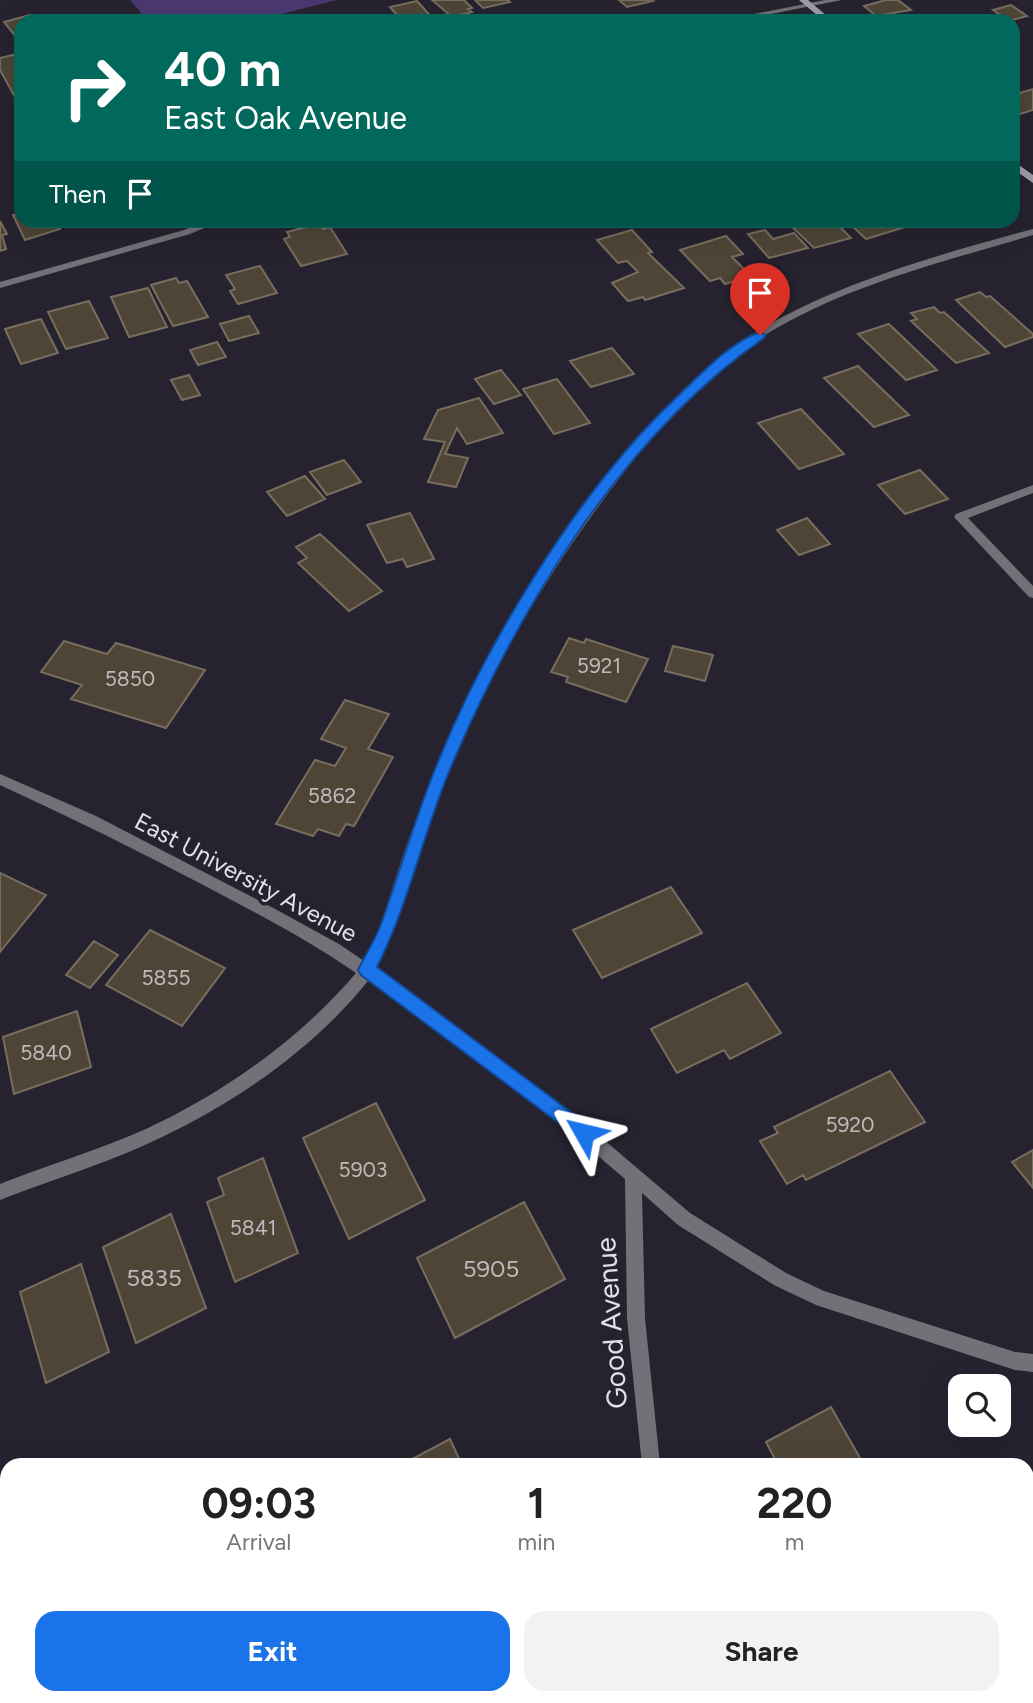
<!DOCTYPE html>
<style>
:root{--surface:#fff;--page:#f2f2f2;--text:#222;--muted:#767676;--accent:#1a73e8}
body{margin:0;font-family:Figtree,sans-serif;background:var(--page);color:var(--text);height:100vh;display:flex;flex-direction:column;font-size:26px;white-space:nowrap}
*{box-sizing:border-box;margin:0}
p{font-size:23px;color:var(--muted)}
.icon{flex:none;width:38px;height:38px;fill:none;stroke:currentColor;stroke-width:2;stroke-linecap:round;stroke-linejoin:round}
.map{position:relative;flex:1;overflow:hidden}
.sheet{position:absolute;left:0px;top:1458px;width:1034px;height:247px;display:flex;flex-direction:column;background:var(--surface);border-radius:21px 21px 0 0;box-shadow:0 7px 28px #0002}
.sheet>*{flex:none}
.top-card{position:absolute;left:14px;top:14px;width:1006px;height:214px;border-radius:21px;box-shadow:0 7px 28px #0002;background:#00695c;color:#fff;overflow:hidden}
.tools{position:absolute;left:948px;top:1374px;display:grid;gap:14px}
.tools a{display:grid;place-items:center;width:63px;height:63px;border-radius:14px;background:var(--surface);box-shadow:0 7px 28px #0002;font-size:35px}
.pin{position:absolute;display:grid;place-items:center;width:60px;height:60px;color:#fff;margin:-72px -30px;border-radius:50% 50% 50% 0;rotate:-45deg;box-shadow:0 0 7px #0007}
.pin .icon{rotate:45deg}
.me{position:absolute;width:77px;margin:-38px;rotate:307deg;stroke-linejoin:round;filter:drop-shadow(0 0 5px #0008)}
.turn{display:flex;align-items:center;gap:24px;height:147px;padding:0 35px;font-size:32px}
.turn .icon{width:91px;height:91px;stroke-width:2.5}
.turn b{display:block;font-size:49px;line-height:60px}
.then{display:flex;align-items:center;height:66px;padding:0 35px;background:#0003;gap:14px;font-size:26px}
.eta{display:flex;justify-content:space-evenly;align-items:center;height:119px;text-align:center}
.eta b{font-size:42px;font-weight:700;line-height:49px}
.button{display:flex;gap:14px;margin-top:auto;padding:14px 35px}
.button a{flex:1;height:80px;border-radius:21px;background:var(--accent);color:#fff;font-size:28px;font-weight:700;line-height:80px;text-align:center}
.button a+a{background:var(--page);color:var(--text)}
.map>svg:first-child{display:block}
</style>
<div class="map">
<svg width="1033" height="1703" viewBox="0 0 1033 1703">
<rect width="100%" height="100%" fill="#26222f"/>
<path fill="#4b3870" d="M130 0H337L254 21H148Z"/>
<path fill="#4e4537" stroke="#776e5f" stroke-width="2" d="M432 0H464L472 8 468 9 472 12 452 17Z
M475 0H508L510 2 483 8Z
M619 0H651L653 1 627 7Z
M886 0H898L911 10 876 16 864 6Z
M417 1 435 21H402L390 7Z
M1011 5 1027 16 1009 21 993 10Z
M30 15 35 21H21V43L4 22Z
M365 15 368 18 382 15 387 21H353L350 18Z
M21 53V98L16 99 0 70V58Z
M1033 89V110L1017 115 1013 112V95Z
M21 213V220H56L60 229 25 240 13 215Z
M785 220H833L851 238 814 248Z
M846 220H898L905 227 866 239Z
M0 221 7 234 2 235 6 249 0 251Z
M319 224 323 229 330 227 347 254 301 266 284 239 290 237 287 232Z
M632 230 652 252 648 253 684 288 645 300 643 297 628 301 612 283 638 272 627 261 618 263 597 240Z
M765 230 773 239 794 233 808 248 769 258 748 234Z
M726 236 743 254 732 257 751 276 725 284 720 278 710 281 680 250Z
M260 266 277 293 238 304 230 291 235 289 226 275Z
M176 278 179 283 187 281 208 317 173 326 151 285Z
M148 288 167 327 129 337 111 297Z
M980 292 986 297 990 296 1033 334V337L1005 347 956 300Z
M89 301 108 338 66 349 48 312Z
M934 307 940 313 944 312 989 353 956 363 911 321 917 319 911 313Z
M249 316 259 333 229 341 220 324Z
M41 319 58 353 21 364 5 329Z
M889 324 937 370 906 380 858 334Z
M217 342 226 357 198 365 190 350Z
M612 348 634 374 591 387 570 361Z
M858 366 909 415 874 427 824 378Z
M501 370 521 395 494 404 475 379Z
M189 375 200 395 182 400 171 380Z
M557 379 590 423 554 434 523 389Z
M479 398 503 433 467 444 457 428 445 454 468 458 456 487 428 482 445 442 424 439 438 410Z
M801 409 844 454 799 469 758 423Z
M344 460 361 482 327 495 310 472Z
M920 470 948 499 905 514 878 485Z
M305 476 325 499 287 516 267 492Z
M410 513 434 559 407 567 403 559 387 563 367 525Z
M807 518 830 544 799 555 777 530Z
M320 534 382 591 349 611 298 563 307 558 296 547Z
M569 638 584 643 586 639 648 659 626 702 566 682 568 677 551 672Z
M64 641 107 654 116 643 205 670 166 728 71 699 82 685 41 672Z
M673 646 713 655 705 681 665 671Z
M345 700 389 714 368 749 393 757 354 826 346 824 339 836 318 829 313 836 276 824 315 760 335 766 346 748 321 739Z
M0 873 46 895 0 952Z
M671 887 702 933 602 978 573 930Z
M150 930 225 968 182 1026 106 985Z
M94 941 118 955 90 988 66 975Z
M747 983 781 1033 730 1059 724 1050 677 1073 651 1029Z
M77 1011 91 1067 14 1094 3 1037Z
M890 1071 925 1122 806 1180 803 1175 787 1184 760 1141 778 1133 774 1127Z
M376 1103 425 1200 349 1239 303 1138Z
M1033 1150V1188L1012 1162Z
M263 1158 298 1253 235 1282 207 1202 224 1195 218 1178Z
M524 1202 565 1279 455 1338 417 1258Z
M171 1214 206 1308 136 1343 103 1247Z
M81 1264 109 1352 46 1383 20 1292Z
M831 1407 864 1465H778L766 1442Z
M450 1439 462 1465H401Z
M1033 1476V1584L1027 1574V1479Z
M1027 1648 1033 1657V1674L1027 1678Z
M450 1698H507L498 1703H452Z
M557 1698H573L575 1703H548Z
M874 1698H967L970 1703H877Z"/>
<g fill="none" stroke-linecap="round" stroke-linejoin="round">
<path fill="#737178" fill-rule="evenodd" d="M1033 485V493L968 518 1033 586V598L1029 597 954 517 956 514Z"/>
<path fill="#737178" fill-rule="evenodd" d="M825 0H842L736 21H719Z
M209 220H223L190 234 0 288V282L184 230Z
M1033 229V235C943 262 846 285 765 335 711 368 668 417 629 466 563 550 507 640 464 737 445 779 428 822 414 865 402 901 394 937 375 969L431 1008 590 1128 690 1213 786 1273 824 1291 1015 1352 1033 1354V1372L1015 1370 816 1305 774 1285 678 1225 642 1193 645 1318 660 1465H642L627 1318 625 1179C543 1108 456 1043 368 981 313 1049 238 1101 160 1138 109 1163 53 1179 0 1200V1184C48 1165 99 1150 146 1129 225 1092 300 1039 356 973 309 940 258 914 207 887 139 851 70 817 0 785V774L96 816 277 910 339 944 364 961C381 933 388 899 399 868 413 824 431 782 449 740 493 640 552 547 620 462 660 412 705 361 761 329 840 282 944 253 1033 229Z
M689 1698H709L711 1703H691Z"/>
<path fill="#9f9ca8" fill-rule="evenodd" d="M799 0H808L833 21H824Z
M1013 161 1033 175V183L1013 169Z"/>
</g>
<path fill="#1a73e8" stroke="#114b97" stroke-width="2" d="M760 332 766 335 764 338C620 438 515 614 448 774 422 838 408 905 377 967L591 1127 594 1133 591 1139 584 1142 361 975 358 970C365 955 374 942 380 927 398 877 413 826 432 777 481 650 578 490 677 397 699 376 730 342 760 332Z"/>
<g text-anchor="middle" dominant-baseline="central" stroke-width="7" stroke-linejoin="round" paint-order="stroke">
<g font-size="21" fill="#bdb9bc">
<text x="599" y="665">5921</text>
<text x="130" y="678">5850</text>
<text x="332" y="795">5862</text>
<text x="166" y="977">5855</text>
<text x="46" y="1052">5840</text>
<text x="850" y="1124">5920</text>
<text x="363" y="1169">5903</text>
<text x="253" y="1227">5841</text>
</g>
<g font-size="24" fill="#e2e0e9" stroke="#26222f">
<text transform="translate(246 877) rotate(28)">East University Avenue</text>
</g>
<g font-size="24" fill="#bdb9bc">
<text x="491" y="1268">5905</text>
<text x="154" y="1277">5835</text>
</g>
<g font-size="28" fill="#e2e0e9" stroke="#26222f">
<text transform="translate(611 1323) rotate(-94)">Good Avenue</text>
</g>
</g>
</svg>
<div class="tools">
<a><svg class="icon" aria-label="search" viewBox="0 0 24 24"><circle cx="10" cy="10" r="6"/><path d="M15 15l6 6"/></svg></a>
</div>
<div class="pin" style="left:760px;top:335px;background:#d93025"><svg class="icon" aria-label="arrive" viewBox="0 0 24 24"><path d="M6 21V4h12l-3 4 3 4H6"/></svg></div>
<svg class="me" style="left:584px;top:1133px" viewBox="-20 -20 40 40"><path d="M0-17L14 15 0 8-14 15z" fill="#1a73e8" stroke="#fff" stroke-width="4"/></svg>
<div class="top-card">
<div class="turn"><svg class="icon" aria-label="right" viewBox="0 0 24 24"><path d="M7 20v-9h11M14 6l5 5-5 5"/></svg><div><b>40 m</b>East Oak Avenue</div></div>
<div class="then">Then<svg class="icon" aria-label="arrive" viewBox="0 0 24 24"><path d="M6 21V4h12l-3 4 3 4H6"/></svg></div>
</div>
<section class="sheet">
<div class="eta">
<div><b>09:03</b><p>Arrival</p></div>
<div><b>1</b><p>min</p></div>
<div><b>220</b><p>m</p></div>
</div>
<div class="button"><a>Exit</a><a>Share</a></div>
</section>
</div>
